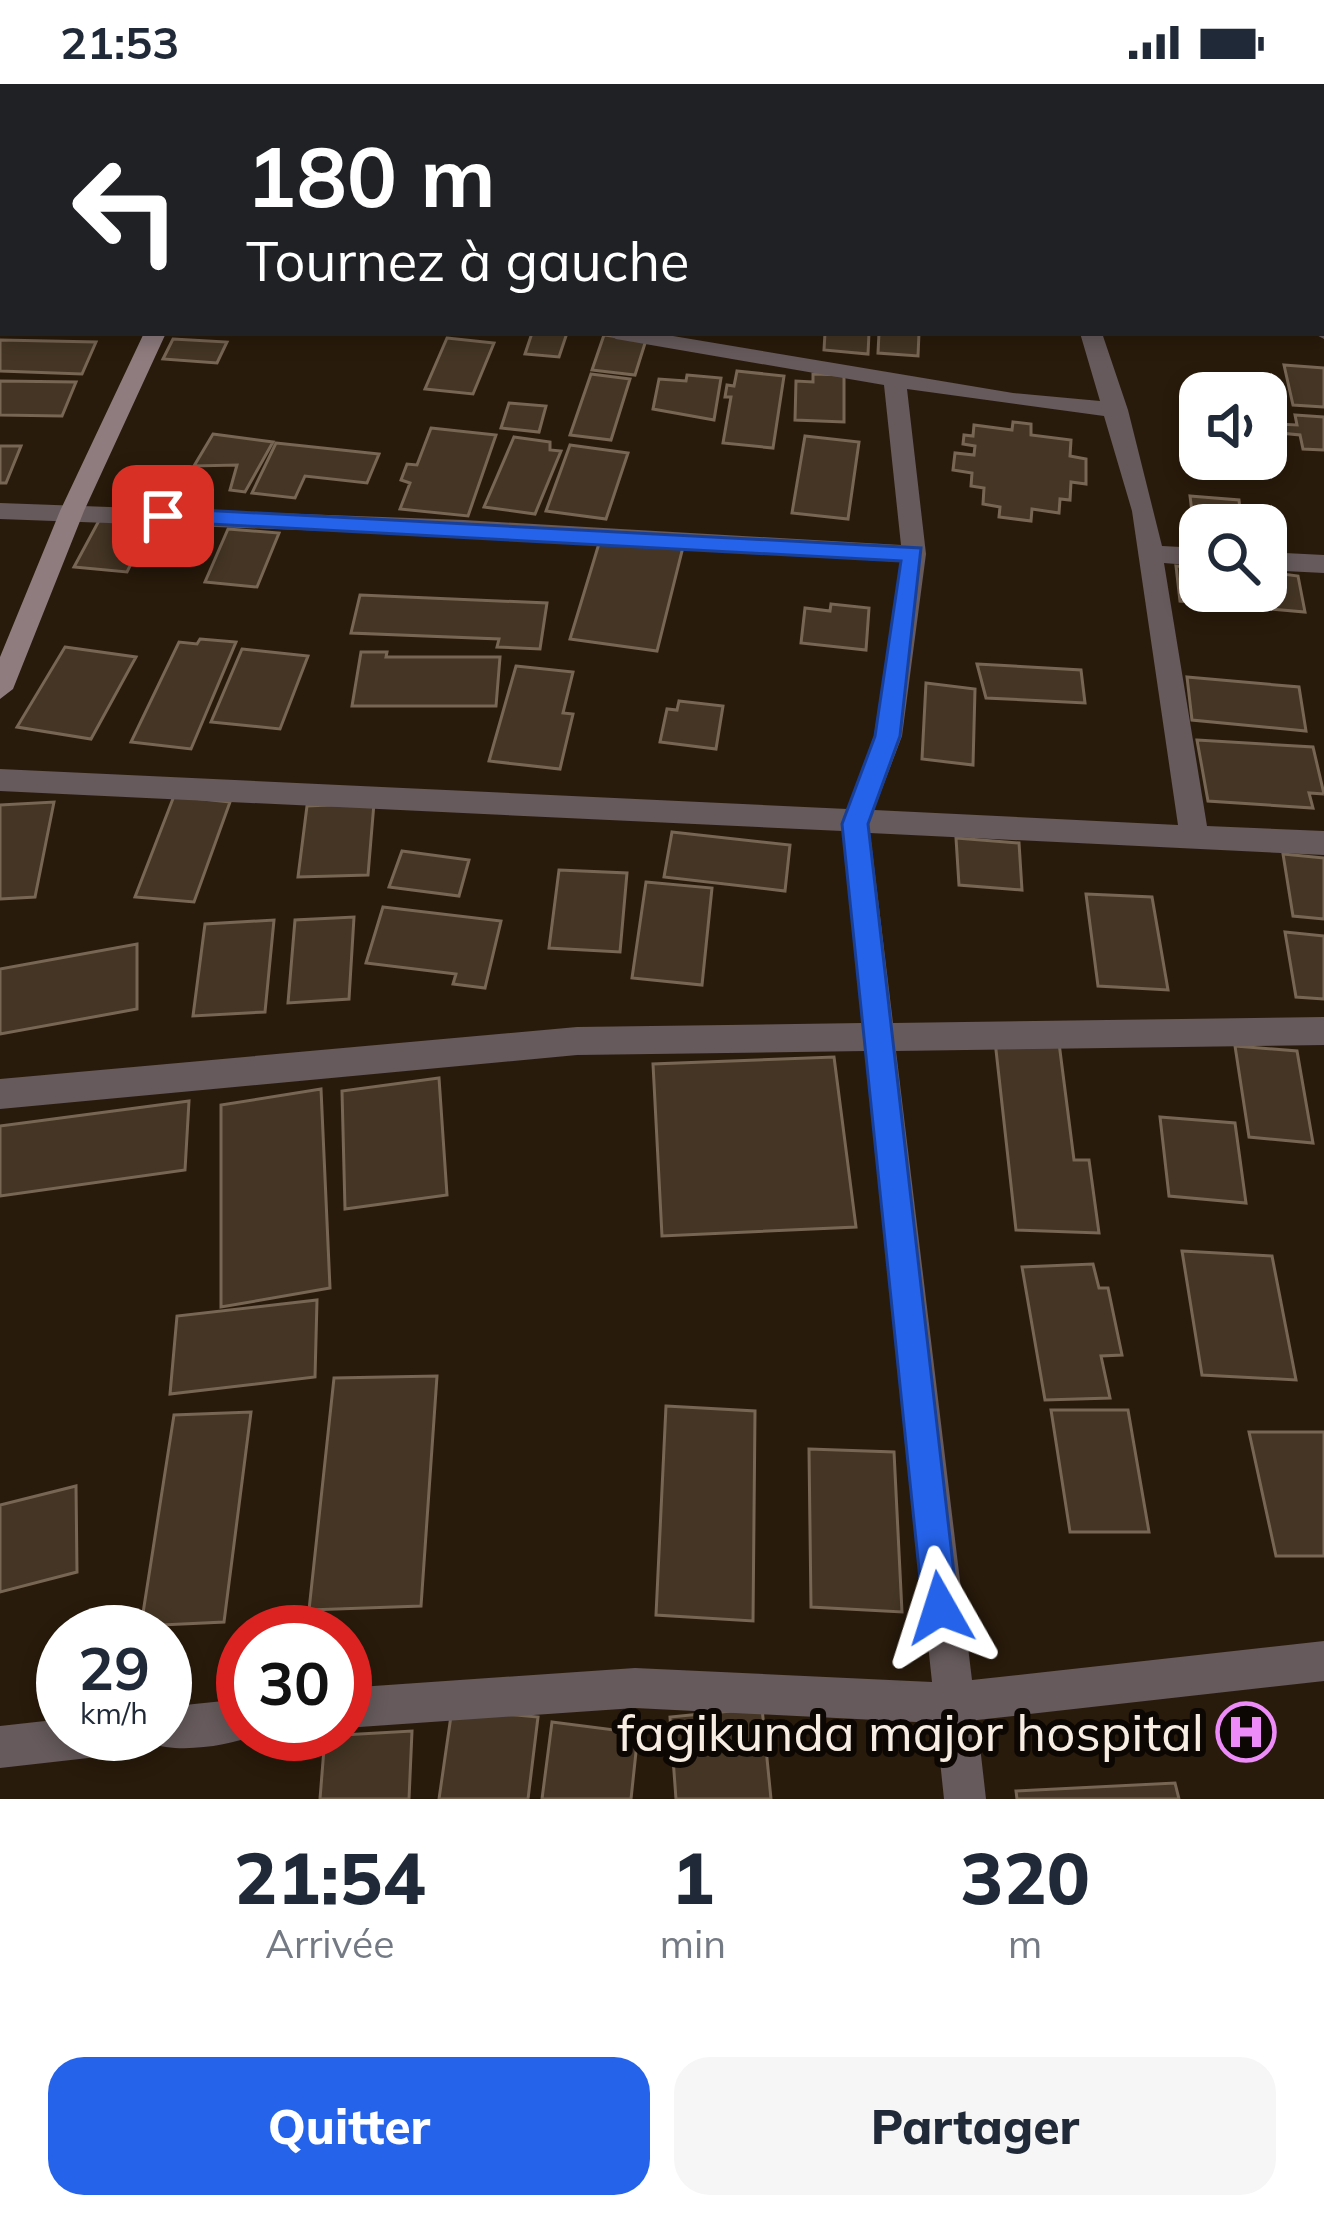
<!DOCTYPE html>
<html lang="fr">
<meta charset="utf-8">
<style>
:root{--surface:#fff;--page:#f6f6f7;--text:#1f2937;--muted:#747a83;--accent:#2563eb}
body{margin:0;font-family:Mulish,sans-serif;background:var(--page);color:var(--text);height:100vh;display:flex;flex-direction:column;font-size:45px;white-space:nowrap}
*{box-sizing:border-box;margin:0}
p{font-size:39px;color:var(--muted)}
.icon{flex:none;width:66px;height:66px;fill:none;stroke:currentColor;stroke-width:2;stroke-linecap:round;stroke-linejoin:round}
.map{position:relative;height:1715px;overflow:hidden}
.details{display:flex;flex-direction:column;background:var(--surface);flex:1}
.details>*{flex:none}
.banner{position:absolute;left:0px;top:0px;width:1326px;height:252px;box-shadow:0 6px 18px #0003;background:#202124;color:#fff;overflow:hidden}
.controls{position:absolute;left:1179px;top:288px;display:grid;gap:24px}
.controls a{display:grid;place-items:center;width:108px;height:108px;border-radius:24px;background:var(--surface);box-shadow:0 6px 18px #0003;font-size:60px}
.speed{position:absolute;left:36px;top:1521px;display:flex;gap:24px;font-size:60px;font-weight:700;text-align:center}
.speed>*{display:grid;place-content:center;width:156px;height:156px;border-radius:50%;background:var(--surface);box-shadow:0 6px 18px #0003;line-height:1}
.speed small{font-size:30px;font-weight:400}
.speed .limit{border:18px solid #d22;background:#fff;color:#111}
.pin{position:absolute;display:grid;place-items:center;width:102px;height:102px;color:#fff;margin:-51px;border-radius:24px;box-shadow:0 6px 18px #0006}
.me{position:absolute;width:132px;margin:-66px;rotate:354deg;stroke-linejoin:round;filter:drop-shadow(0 0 9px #0008)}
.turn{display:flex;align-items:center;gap:42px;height:252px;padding:0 48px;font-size:54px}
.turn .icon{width:156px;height:156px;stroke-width:2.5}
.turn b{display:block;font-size:84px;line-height:102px}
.eta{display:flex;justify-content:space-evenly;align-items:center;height:204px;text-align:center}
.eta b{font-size:72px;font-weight:800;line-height:84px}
.primary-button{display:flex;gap:24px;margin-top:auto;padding:24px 48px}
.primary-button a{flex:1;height:138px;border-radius:36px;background:var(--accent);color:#fff;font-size:48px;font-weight:800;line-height:138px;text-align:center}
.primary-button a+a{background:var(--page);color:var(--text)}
.status{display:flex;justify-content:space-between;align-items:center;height:84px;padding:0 60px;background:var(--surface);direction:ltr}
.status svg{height:33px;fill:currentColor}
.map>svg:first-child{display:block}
</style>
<div class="status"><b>21:53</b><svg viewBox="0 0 49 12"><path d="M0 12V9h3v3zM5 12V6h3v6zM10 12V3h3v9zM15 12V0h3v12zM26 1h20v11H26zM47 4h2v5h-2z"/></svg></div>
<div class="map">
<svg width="1324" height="1715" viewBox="0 0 1324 1715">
<rect width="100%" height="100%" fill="#291b0b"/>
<path fill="#443524" stroke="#786654" stroke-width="3" d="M69 0H201L68 3Z
M550 0H695V3H550Z
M532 249H567L559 273 525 270Z
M825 249H869L868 270 824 266Z
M879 249H919L918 272 878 269Z
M604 251 646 256 635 291 592 286Z
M447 254 494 259 473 310 425 305Z
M173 255 227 258 217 279 163 275Z
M0 256 96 258 82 290 0 287Z
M1284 281 1324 284V323L1293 321Z
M737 287 784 292 773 364 723 359 731 313H725L727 301 734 302Z
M591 290 630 295 611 356 570 351Z
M813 290 844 291V338L795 336 796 297 813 298Z
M687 291 721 294 714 336 653 325 659 295 686 297Z
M0 297 76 298 62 332 0 331Z
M509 319 546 322 539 348 501 344Z
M1295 331 1324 333V366L1303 365 1300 351 1280 349 1278 340 1297 341Z
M1013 338 1031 340V351L1071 356 1070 372 1086 375V400L1071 398 1070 416 1060 415 1059 429 1032 425 1031 437 999 433 1000 423 983 420 984 404 971 402 972 389 953 386 955 369 974 371 975 362 963 360 964 351 973 352 974 341 1012 346Z
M431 344 496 351 468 432 400 425 410 399 401 396 407 380 417 381Z
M213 350 273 358 245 408 230 406 237 381 194 382Z
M805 352 859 358 848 435 792 429Z
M514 353 550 358V366L561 367 535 430 484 423Z
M276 359 379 370 367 399 305 392 295 414 252 409Z
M570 361 628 369 606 435 546 427Z
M0 362H21L6 399H0Z
M1190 412 1239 416 1240 426 1258 428 1260 441 1194 445Z
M102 431 153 436 127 488 74 483Z
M228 445 279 449 257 503 205 498Z
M601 453 683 463 657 567 570 555Z
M1176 482 1200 484V507H1266V483L1281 484 1282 490 1298 492 1305 528 1180 517Z
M360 511 547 519 540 565 497 563 499 555 351 549Z
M831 520 869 524 866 566 801 559 805 524 830 527Z
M200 555 236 558 191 665 131 658 179 558 197 560Z
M65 563 136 573 91 655 17 643Z
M242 565 308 572 280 645 211 638Z
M361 568H387L386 573H500L496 622H352Z
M977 580 1081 586 1085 619 986 614Z
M516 582 573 588 563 629 573 630 560 685 489 677Z
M1187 593 1299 603 1306 647 1192 636Z
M926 599 975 605 973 681 922 675Z
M679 617 723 622 716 665 660 658 667 625 677 626Z
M1197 656 1313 663 1324 710 1309 709 1313 724 1208 717Z
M174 712 230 718 194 818 135 813Z
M54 718 35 813 0 815V721Z
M374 719 368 791 298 793 307 722Z
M672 748 790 761 785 807 664 793Z
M956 754 1019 759 1022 806 959 801Z
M402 767 469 776 459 812 389 803Z
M1283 770 1324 774V835L1293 832Z
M559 786 627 789 620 868 549 864Z
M646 798 712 804 702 901 632 894Z
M1086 810 1152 813 1168 906 1098 902Z
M383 823 501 837 485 904 453 900 456 890 366 879Z
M354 833 349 915 288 919 295 836Z
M274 836 265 928 193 932 205 840Z
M1285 848 1324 852V915L1296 913Z
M137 860V925L0 950V885Z
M995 957 1059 959 1074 1076H1089L1099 1149 1016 1146Z
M1235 962 1297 967 1313 1059 1249 1053Z
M834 973 856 1143 662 1152 653 980Z
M439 994 447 1111 345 1125 342 1007Z
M321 1005 330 1204 221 1223V1021Z
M189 1017 185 1086 0 1112V1042Z
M1160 1033 1235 1039 1246 1119 1169 1112Z
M1182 1167 1272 1172 1296 1296 1202 1291Z
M1093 1180 1099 1204H1108L1122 1271 1101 1272 1110 1314 1045 1316 1022 1183Z
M317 1216 315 1293 170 1310 177 1232Z
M437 1292 421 1522 309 1526 334 1294Z
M666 1322 755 1327 753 1537 656 1531Z
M1051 1326H1128L1149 1448H1070Z
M251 1328 224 1538 141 1542 174 1331Z
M1249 1348H1324V1472H1276Z
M809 1365 894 1368 902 1528 811 1523Z
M76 1402 77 1488 0 1508V1421Z
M762 1624 771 1715H676L670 1633Z
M452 1625 538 1633 528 1715H439Z
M552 1638 638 1649 631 1715H542Z
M412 1647 409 1715H320L325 1652Z
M1175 1699 1179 1715H1017L1016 1707Z"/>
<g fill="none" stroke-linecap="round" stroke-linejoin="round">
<path fill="#665a5c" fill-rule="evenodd" d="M701 0H719L720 3H702Z
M973 0H991L993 3H975Z
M1323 192H1324V204H1323Z
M1323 241H1324V255L1313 249H1323Z
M605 249H655L1013 309 1100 317 1080 249H1102L1128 326 1162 462 1200 464V482L1164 479 1207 742 1324 747V771L870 749 893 939 1324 933V961L896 967 972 1596 1324 1557V1597L977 1636 986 1715H944L936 1639 635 1624 345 1644V1604L635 1584 932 1598 865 967 577 971 0 1025V995L577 943 862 939 842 747 0 707V685L847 725 874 652 901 478 464 452 0 435V419L464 436 901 461 884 301 616 255ZM907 305 1104 332 1132 427 1178 741 874 726 902 652 926 470Z
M1266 468 1324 471V489L1266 486Z
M243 1615V1650H258C231 1662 178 1670 150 1659L147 1650H165V1623Z
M63 1635V1650H136L130 1665 115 1671 0 1684V1642Z"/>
<path fill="#8f7c7f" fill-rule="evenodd" d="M221 0H239V3H221Z
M144 249H166L84 427 13 605 0 615V573L60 427Z"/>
</g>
<path fill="#2563eb" stroke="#184099" stroke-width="3" d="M163 424 921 464 900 652 868 740 958 1524 953 1537 940 1542 928 1537 923 1524 842 740 875 652 901 477 155 437V426Z"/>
<defs>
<g id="hospital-ring" transform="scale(3)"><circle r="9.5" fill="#0d0703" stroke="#ed8cf9" stroke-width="1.5"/><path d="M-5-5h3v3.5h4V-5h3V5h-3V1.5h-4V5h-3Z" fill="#ed8cf9"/></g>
</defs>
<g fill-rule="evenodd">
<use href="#hospital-ring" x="1246" y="1648"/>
</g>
<g text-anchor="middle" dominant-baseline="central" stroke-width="12" stroke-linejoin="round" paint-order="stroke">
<g font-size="51" fill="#f7ede3" stroke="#0d0703" text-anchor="end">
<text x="1204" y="1648">fagikunda major hospital</text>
</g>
</g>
</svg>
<div class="controls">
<a><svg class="icon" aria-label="sound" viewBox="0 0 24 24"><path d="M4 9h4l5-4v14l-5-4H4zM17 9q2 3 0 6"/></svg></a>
<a><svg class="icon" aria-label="search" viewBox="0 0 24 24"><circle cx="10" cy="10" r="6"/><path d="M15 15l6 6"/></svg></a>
</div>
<div class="speed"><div>29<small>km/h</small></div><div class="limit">30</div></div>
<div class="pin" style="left:163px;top:432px;background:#d93025"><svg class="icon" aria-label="arrive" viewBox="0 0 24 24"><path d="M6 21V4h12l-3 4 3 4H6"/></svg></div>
<svg class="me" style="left:940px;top:1524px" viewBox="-20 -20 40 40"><path d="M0-17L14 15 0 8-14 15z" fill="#2563eb" stroke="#fff" stroke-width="4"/></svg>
<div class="banner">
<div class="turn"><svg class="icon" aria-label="left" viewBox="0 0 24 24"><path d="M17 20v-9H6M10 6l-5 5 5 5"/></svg><div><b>180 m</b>Tournez à gauche</div></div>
</div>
</div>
<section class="details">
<div class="eta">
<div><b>21:54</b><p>Arrivée</p></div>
<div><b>1</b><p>min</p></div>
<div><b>320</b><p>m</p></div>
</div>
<div class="primary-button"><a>Quitter</a><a>Partager</a></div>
</section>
